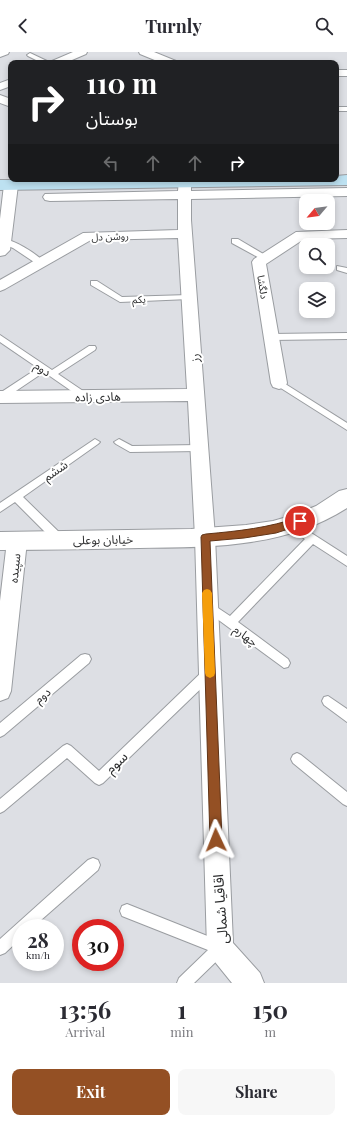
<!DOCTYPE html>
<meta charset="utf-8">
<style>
:root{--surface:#fff;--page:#f7f7f7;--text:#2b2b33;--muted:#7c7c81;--accent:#945024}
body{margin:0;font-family:"Playfair Display","Noto Sans Arabic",serif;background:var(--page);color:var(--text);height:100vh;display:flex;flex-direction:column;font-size:15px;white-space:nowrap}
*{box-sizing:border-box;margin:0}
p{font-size:13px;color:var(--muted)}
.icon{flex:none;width:22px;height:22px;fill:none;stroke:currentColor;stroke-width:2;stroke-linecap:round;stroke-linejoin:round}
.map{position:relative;height:931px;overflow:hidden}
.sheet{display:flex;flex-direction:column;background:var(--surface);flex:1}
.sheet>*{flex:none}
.banner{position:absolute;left:8px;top:8px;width:331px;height:122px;border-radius:8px;box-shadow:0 2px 6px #0003;background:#202124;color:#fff;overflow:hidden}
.needle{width:26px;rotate:241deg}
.fabs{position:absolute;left:299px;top:142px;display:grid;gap:8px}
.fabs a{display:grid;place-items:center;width:36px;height:36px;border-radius:8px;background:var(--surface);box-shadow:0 2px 6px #0003;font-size:20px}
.speed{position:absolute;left:12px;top:867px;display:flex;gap:8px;font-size:20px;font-weight:700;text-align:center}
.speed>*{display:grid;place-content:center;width:52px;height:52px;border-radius:50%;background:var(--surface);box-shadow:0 2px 6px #0003;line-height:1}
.speed small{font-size:10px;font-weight:400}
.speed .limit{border:6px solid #d22;background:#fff;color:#111}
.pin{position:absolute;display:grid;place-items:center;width:34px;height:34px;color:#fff;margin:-17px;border:2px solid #fff;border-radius:50%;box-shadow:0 1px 4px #0007}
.me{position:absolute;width:44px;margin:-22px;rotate:358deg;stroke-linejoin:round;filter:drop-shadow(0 0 3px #0008)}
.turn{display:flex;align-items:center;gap:14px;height:84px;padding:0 12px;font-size:18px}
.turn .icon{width:52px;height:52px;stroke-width:2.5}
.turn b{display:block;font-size:28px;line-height:34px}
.lanes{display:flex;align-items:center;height:38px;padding:0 12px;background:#0003;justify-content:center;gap:20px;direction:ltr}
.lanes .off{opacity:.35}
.eta{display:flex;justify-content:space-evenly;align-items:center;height:68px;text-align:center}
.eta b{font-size:24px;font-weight:700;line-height:28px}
.button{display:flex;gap:8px;margin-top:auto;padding:8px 12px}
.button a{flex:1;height:46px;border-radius:8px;background:var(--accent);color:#fff;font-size:16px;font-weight:700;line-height:46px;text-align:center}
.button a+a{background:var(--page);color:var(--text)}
header{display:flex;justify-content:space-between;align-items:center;height:52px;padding:0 12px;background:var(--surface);font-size:18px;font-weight:700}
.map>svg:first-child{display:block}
</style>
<header><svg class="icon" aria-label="back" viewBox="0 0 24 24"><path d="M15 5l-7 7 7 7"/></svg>Turnly<svg class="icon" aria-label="search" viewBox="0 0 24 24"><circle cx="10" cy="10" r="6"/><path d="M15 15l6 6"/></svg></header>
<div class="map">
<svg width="347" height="931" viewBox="0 0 347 931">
<rect width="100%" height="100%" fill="#dddfe4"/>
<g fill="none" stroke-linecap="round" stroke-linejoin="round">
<g stroke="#9a9da1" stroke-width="2">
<path id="service" d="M30 1 49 10 50 11H42L28 4 27 3Z
M336 55H347V59H336Z
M1 187C12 186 37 202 44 210L43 212H37L13 196 1 191Z
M232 187H238L270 206 266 208H263L232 191Z
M337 214 347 216V221L337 218Z
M91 229H97L122 245 189 243 193 245 189 247 120 250 91 233Z
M347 281V287L271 288 267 285 271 282Z
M0 283 52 318 89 294H95L96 296 95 298 58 322 89 343 90 345 89 347H83L44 320 4 347 0 348V341L38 316 0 290Z
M279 328 347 371V378L276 333 275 331 276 329Z
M95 387 100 390 98 392 23 445 64 485 65 488 64 491 60 492 56 491 15 450 0 460V451Z
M119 387 132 394 199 393 204 396 199 399 130 400 116 392 114 390Z
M291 468 347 504V514L313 492 238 570 288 607 290 611 288 615 284 616 205 558 204 555 205 552 209 550 230 564 305 487 287 475 286 472 287 469Z
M85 602 89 603 91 607 89 611 4 683 0 685V671L81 603Z
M209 616 213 617 215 621 213 625 103 731 99 733 95 731 67 706 4 759 0 761V747L63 694 67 692 71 694 99 719 205 617Z
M328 644 347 657V670L324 653 322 649 324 645Z
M297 701 301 703 347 740V754L343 752 293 711 291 707 293 703Z
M93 806 98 808 100 813 98 818 32 876H21V886L5 901 0 903V887L88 808Z
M127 852 225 891 227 896 225 901 194 931H177L179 926 208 898 122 864 120 859 122 854Z"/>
</g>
<g stroke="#9a9da1" stroke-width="2">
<path id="minor" d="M0 0H9L8 2 0 5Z
M73 0H87L86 2 65 11H51L52 9Z
M139 0H154L176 9 177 11H162L140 2Z
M336 18H347V24H336Z
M11 27V34L0 38V31Z
M0 43 11 47V55L0 51Z
M179 127H191V139L347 136V144L191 147V168L215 485 233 891 260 921 264 931H232L211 905 207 896 195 485 188 349 0 351V339L187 337 178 186 91 188 5 237 0 239V228L83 181 178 178V147L50 149 45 148 43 145 45 142 178 139Z
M11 129 16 130 18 133 10 198 5 203 0 204V167L4 133 6 130Z
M347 178V186L304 187 266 212 287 331 285 335 279 337 273 335 271 331 252 210 254 207 296 180Z
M17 481 24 483 27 489 11 639 8 646 0 649V549L7 489 10 483Z"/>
</g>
<g stroke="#9a9da1" stroke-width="2">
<path id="tertiary" d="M347 437V456C285 496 211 495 139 496 93 497 46 498 0 498V480L191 477 246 473 273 469 294 463 316 454 339 439Z"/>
</g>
<g stroke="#9a9da1" stroke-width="2">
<path id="secondary" d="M347 123V133L0 138V128L336 127V124Z"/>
</g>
<use href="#service" fill="#fff" fill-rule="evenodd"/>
<use href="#minor" fill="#fff" fill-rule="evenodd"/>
<use href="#tertiary" fill="#fff" fill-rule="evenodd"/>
<use href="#secondary" fill="#bde1f1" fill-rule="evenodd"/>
</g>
<path fill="#945024" stroke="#603417" d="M300 465 305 469 304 472 276 481 244 486 210 489 222 788 220 792 216 794 212 792 210 788 201 485 202 483 206 482C239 479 268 476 300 465Z"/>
<path fill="#f59e0b" d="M207 537 210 538 212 541 215 621 214 624 210 626 206 624 205 621 202 541 204 538Z"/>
<g text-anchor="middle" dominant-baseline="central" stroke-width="4" stroke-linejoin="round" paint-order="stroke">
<g font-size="10" fill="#2c2d2e" stroke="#fff">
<text transform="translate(110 184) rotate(-2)">روشن دل</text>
<text transform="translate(263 235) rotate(81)">دلگشا</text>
<text transform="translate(139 247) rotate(-3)">یکم</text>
</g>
<g font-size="12" fill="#2c2d2e" stroke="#fff">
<text transform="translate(194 306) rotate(-94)">رز</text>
<text transform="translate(43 316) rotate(34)">دوم</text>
<text transform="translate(98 344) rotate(-1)">هادی زاده</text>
<text transform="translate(55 418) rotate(-35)">ششم</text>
<text transform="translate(103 487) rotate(-1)">خیابان بوعلی</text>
<text transform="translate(14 516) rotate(-84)">سپیده</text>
<text transform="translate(246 583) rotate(37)">چهارم</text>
<text transform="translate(42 643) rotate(-40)">دوم</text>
</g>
<g font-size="14" fill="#2c2d2e" stroke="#fff">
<text transform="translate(116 710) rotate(-44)">سوم</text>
<text transform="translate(220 857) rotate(-94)">اقاقیا شمالی</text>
</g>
</g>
</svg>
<div class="fabs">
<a><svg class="needle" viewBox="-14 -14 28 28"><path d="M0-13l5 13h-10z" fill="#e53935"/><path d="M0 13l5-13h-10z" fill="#7c7c81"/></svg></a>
<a><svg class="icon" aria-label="search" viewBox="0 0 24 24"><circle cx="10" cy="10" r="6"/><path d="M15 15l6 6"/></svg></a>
<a><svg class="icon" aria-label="layers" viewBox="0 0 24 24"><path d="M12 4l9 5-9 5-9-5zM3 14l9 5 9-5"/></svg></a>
</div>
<div class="speed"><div>28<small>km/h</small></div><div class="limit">30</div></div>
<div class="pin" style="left:300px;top:469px;background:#d93025"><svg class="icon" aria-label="arrive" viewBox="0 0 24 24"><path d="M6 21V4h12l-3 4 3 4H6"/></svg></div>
<svg class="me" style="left:216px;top:788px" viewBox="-20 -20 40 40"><path d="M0-17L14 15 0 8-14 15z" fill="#945024" stroke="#fff" stroke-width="4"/></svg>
<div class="banner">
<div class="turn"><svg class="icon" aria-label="right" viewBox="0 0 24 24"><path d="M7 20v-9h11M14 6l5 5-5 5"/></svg><div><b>110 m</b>بوستان</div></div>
<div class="lanes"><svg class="icon off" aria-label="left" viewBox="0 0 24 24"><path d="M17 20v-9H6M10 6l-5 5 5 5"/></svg><svg class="icon off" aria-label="ahead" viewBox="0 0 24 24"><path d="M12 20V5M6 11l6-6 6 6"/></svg><svg class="icon off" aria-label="ahead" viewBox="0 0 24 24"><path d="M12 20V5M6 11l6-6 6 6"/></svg><svg class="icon" aria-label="right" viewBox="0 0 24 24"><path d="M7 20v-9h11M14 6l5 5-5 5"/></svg></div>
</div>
</div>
<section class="sheet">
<div class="eta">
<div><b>13:56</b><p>Arrival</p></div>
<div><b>1</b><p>min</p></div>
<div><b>150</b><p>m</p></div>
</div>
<div class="button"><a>Exit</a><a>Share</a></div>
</section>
